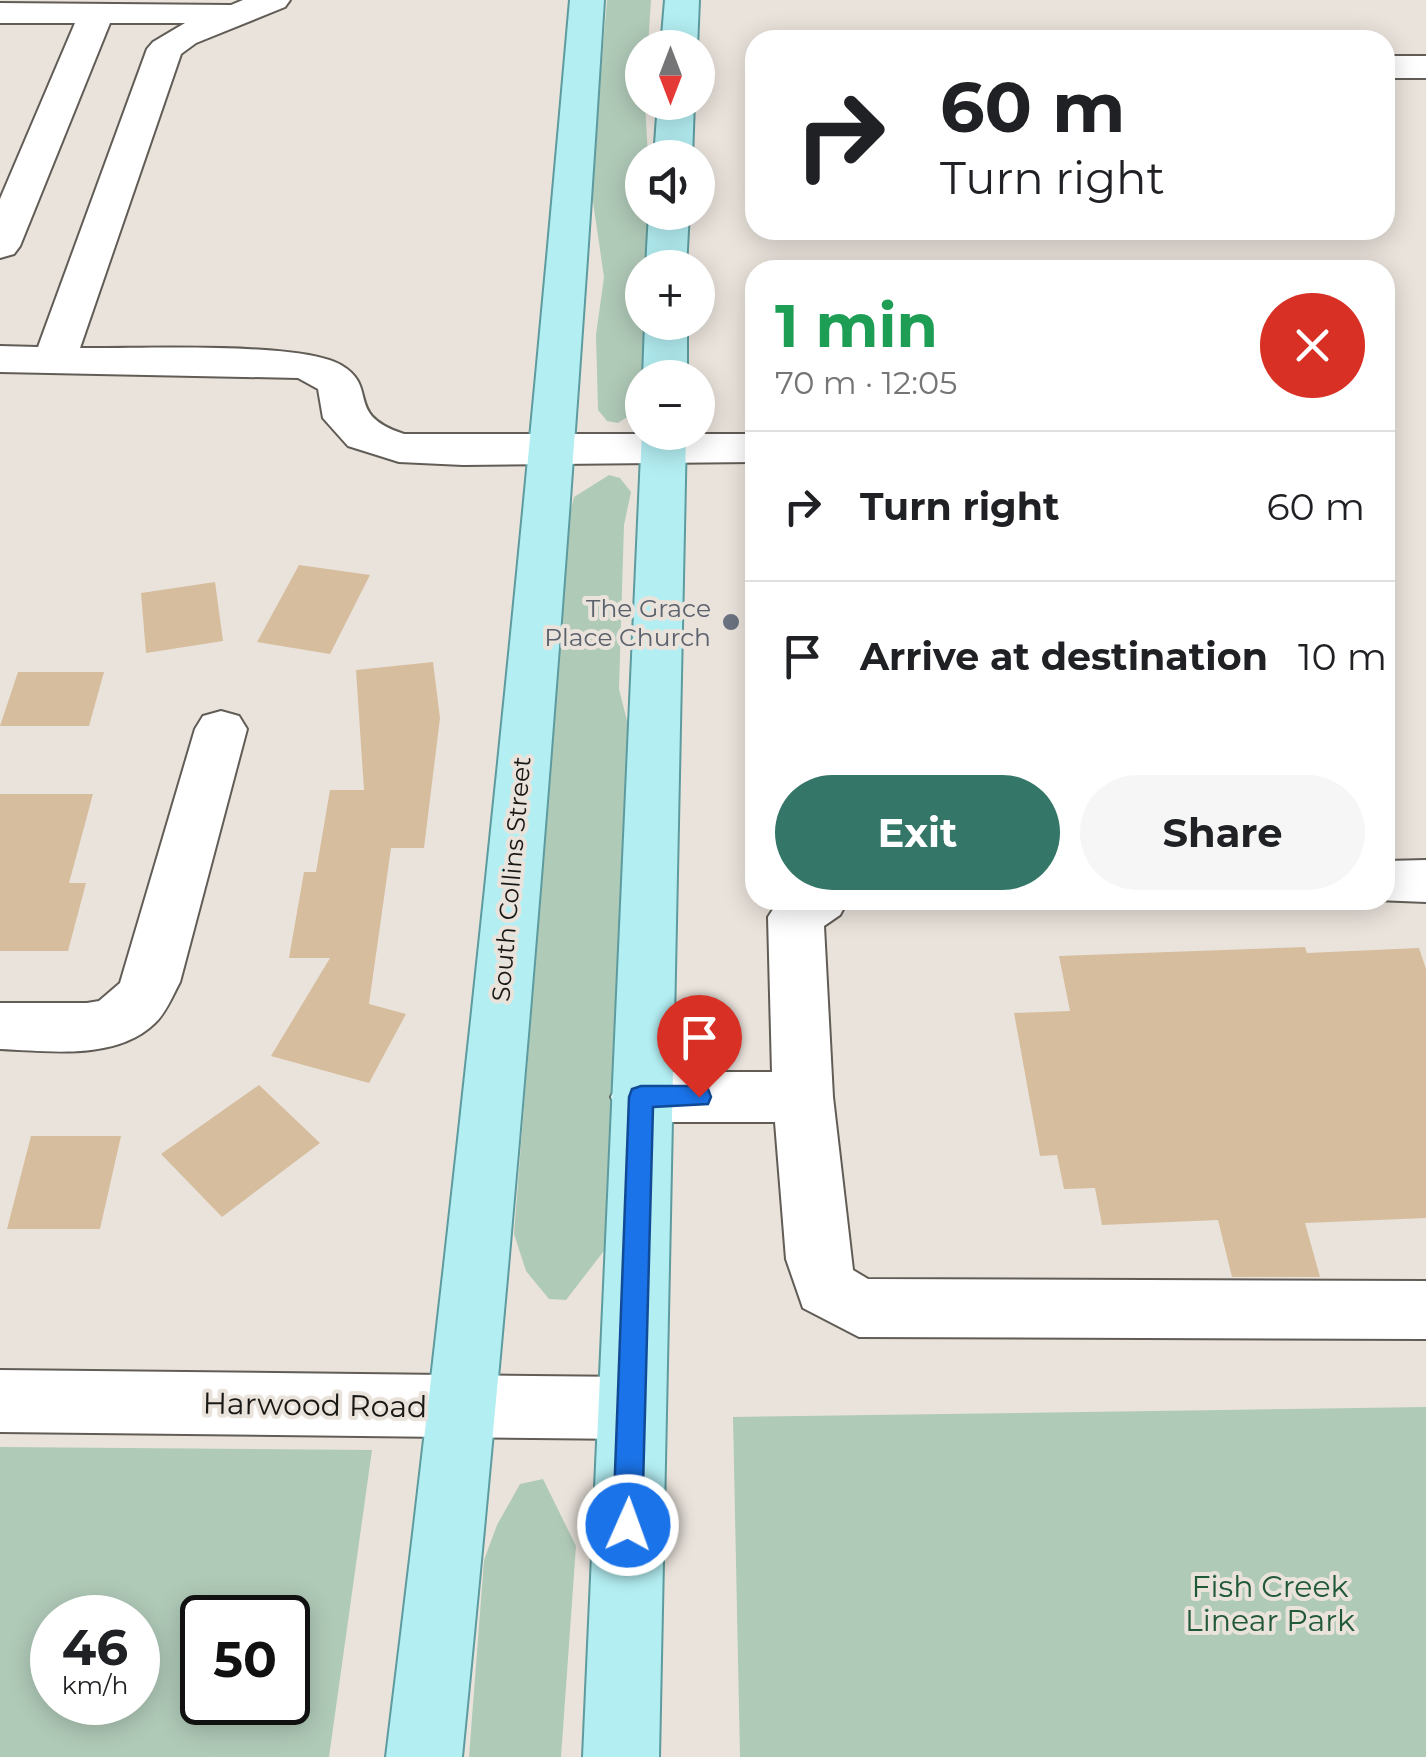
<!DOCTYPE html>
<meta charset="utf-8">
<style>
:root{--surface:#fff;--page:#f6f6f6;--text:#202124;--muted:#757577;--line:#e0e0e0;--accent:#347667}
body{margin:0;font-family:Montserrat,sans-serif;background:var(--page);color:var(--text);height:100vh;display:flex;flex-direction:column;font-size:38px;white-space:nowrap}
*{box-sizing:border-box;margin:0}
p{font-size:32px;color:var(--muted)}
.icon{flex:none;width:55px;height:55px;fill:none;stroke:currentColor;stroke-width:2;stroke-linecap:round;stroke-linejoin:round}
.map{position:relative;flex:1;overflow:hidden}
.drawer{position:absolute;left:745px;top:260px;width:650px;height:650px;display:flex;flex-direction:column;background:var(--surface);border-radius:30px;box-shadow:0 5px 25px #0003}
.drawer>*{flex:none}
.guide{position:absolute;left:745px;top:30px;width:650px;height:210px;border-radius:30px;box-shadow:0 5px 25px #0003;background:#fff;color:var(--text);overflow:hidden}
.needle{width:65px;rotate:180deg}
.buttons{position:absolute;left:625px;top:30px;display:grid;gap:20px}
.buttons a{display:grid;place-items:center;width:90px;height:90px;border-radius:50%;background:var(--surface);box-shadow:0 5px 25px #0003;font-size:50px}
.speed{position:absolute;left:30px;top:1595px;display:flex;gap:20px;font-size:50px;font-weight:700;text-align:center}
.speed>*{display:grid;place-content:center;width:130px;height:130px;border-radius:50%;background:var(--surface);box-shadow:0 5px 25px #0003;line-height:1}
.speed small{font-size:25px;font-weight:400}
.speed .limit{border:5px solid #111;border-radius:15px;background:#fff;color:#111}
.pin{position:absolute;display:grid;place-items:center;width:85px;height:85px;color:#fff;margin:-102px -42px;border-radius:50% 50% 50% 0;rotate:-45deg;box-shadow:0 0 10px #0007}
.pin .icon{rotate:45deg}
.me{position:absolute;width:110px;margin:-55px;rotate:2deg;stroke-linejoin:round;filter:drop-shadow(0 0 8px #0008)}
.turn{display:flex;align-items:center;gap:35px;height:210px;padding:0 30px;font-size:45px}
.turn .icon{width:130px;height:130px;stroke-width:2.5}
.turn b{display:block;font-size:70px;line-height:85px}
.round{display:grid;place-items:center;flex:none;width:105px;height:105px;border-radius:52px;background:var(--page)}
.overview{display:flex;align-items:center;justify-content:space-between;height:170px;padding:0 30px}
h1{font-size:60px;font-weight:700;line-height:75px;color:#1e9e55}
.cta{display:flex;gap:20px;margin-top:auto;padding:20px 30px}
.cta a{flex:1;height:115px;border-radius:60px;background:var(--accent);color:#fff;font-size:40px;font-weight:700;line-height:115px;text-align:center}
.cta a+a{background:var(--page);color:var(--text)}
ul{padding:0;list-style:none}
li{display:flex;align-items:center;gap:30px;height:150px;padding:0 30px;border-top:2px solid var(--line)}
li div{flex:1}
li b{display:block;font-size:38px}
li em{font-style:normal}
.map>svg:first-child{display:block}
</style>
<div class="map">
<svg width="1426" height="1757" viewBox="0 0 1426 1757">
<rect width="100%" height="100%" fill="#eae3dc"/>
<path fill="#b0cab8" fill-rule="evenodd" d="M607 0H651L648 47 642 48 648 157 642 158V212L654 213 653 267 642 268V322L651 323 650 377 642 378 641 408 618 423 607 421 598 410 596 335 604 277 591 188Z
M609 475 620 478 631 492 624 525 619 689 634 748 617 1234 566 1300 549 1299 526 1271 514 1234 570 513 574 497Z
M1426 1407V1757H740L733 1417Z
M0 1447 372 1450 329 1757H0ZM52 1618H138V1702H52ZM202 1618H288V1702H202Z
M543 1479 576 1546 561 1757H469L484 1560 497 1525 520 1484Z"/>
<path fill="#d6bd9d" d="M299 565 370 575 330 654 257 642Z
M215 582 223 641 146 653 141 593Z
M433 662 440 718 424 848H391L369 1004 406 1014 369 1083 271 1056 330 958H289L304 872H316L330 790H364L356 670Z
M18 672H104L89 726H0Z
M0 794H93L69 883H86L68 951H0Z
M1305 947 1307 953 1419 948 1426 969V1218L1305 1223 1320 1277H1232L1218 1220 1102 1225 1095 1188 1064 1189 1057 1155 1040 1156 1014 1013 1070 1011 1059 956Z
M259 1085 320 1143 222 1217 161 1154Z
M31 1136H121L100 1229H7Z"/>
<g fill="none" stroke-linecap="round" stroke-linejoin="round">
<g stroke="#615c56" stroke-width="4">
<path id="minor" d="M243 0H290L285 7 196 43 181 54 80 348C136 349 299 341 341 365 380 388 343 414 404 434H755V462L463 465 399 462 348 446 323 418 318 389 298 378 0 372V346L38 347 147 49 153 42 185 23H110L20 246 14 254 0 258V199L75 23H0V3L231 5Z
M1385 56H1426V78H1385Z
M221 711 239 716 247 729 180 982C173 995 166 1013 155 1023 116 1061 48 1051 0 1049V1003H87L99 1001 120 983 195 729 203 716Z
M1426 860V902L1376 900H1385V861Z
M779 900H848L840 915 824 926 833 1097 853 1270 868 1279 1426 1281V1339L859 1337 803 1308 786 1259 775 1122H641L620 1115 611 1097 620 1079 641 1072H772L768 917Z
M0 1370 631 1377 655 1386 665 1408 655 1430 631 1439 0 1432Z"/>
</g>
<g stroke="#5d9b9e" stroke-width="4">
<path id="major" d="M570 0H604C567 586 520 1172 462 1757H386C458 1173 519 587 570 0Z
M665 0H699L697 48H661Z
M658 102H694L692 158H654Z
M649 212H689L686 268H646Z
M645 322H687V378H643Z
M642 432H686L659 1757H583Z"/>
</g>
<use href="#minor" fill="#fff" fill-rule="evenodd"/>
<use href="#major" fill="#b3eef2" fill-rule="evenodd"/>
</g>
<path fill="#1a73e8" stroke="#114b97" stroke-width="2.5" d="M641 1086H699L708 1089 711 1097 708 1104 653 1107 642 1525 638 1535 628 1539 617 1535 613 1525 629 1097 632 1089Z"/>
<circle fill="#6b7280" stroke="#eae3dc" stroke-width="4" cx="731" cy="622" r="10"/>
<g text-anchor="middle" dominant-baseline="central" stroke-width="8" stroke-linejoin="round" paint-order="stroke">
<g font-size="25" fill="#5b616d" stroke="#eae3dc" text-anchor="end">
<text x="711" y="608">The Grace<tspan x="711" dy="29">Place Church</tspan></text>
</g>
<g font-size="25" fill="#191714" stroke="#eae3dc">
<text transform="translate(511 879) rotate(-85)">South Collins Street</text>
</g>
<g font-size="30" fill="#191714" stroke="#eae3dc">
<text transform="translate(315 1405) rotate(1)">Harwood Road</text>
</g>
<g font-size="30" fill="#205938" stroke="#eae3dc">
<text x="1270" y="1586">Fish Creek<tspan x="1270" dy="34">Linear Park</tspan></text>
</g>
</g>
</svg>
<div class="buttons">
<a><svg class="needle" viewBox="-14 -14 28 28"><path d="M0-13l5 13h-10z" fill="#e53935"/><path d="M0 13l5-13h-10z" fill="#757577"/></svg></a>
<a><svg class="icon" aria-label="sound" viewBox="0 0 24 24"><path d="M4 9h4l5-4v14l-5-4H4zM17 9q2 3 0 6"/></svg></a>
<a>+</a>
<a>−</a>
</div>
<div class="speed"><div>46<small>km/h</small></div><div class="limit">50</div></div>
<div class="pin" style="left:699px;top:1097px;background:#d93025"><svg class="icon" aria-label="arrive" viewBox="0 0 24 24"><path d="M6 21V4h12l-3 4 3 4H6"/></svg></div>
<svg class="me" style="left:628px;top:1525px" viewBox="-20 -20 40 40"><circle r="17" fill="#1a73e8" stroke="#fff" stroke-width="3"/><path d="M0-11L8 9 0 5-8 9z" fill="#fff"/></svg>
<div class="guide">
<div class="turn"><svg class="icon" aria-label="right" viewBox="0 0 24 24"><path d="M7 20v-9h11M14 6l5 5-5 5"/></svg><div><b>60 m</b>Turn right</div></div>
</div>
<section class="drawer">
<div class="overview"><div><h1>1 min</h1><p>70 m · 12:05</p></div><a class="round" style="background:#d93025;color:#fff"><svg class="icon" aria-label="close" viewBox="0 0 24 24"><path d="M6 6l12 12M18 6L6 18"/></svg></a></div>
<ul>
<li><svg class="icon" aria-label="right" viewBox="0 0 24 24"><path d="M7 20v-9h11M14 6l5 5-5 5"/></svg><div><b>Turn right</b></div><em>60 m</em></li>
<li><svg class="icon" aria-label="arrive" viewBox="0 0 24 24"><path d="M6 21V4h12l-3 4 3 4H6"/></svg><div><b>Arrive at destination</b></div><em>10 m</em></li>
</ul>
<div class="cta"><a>Exit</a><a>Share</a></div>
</section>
</div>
